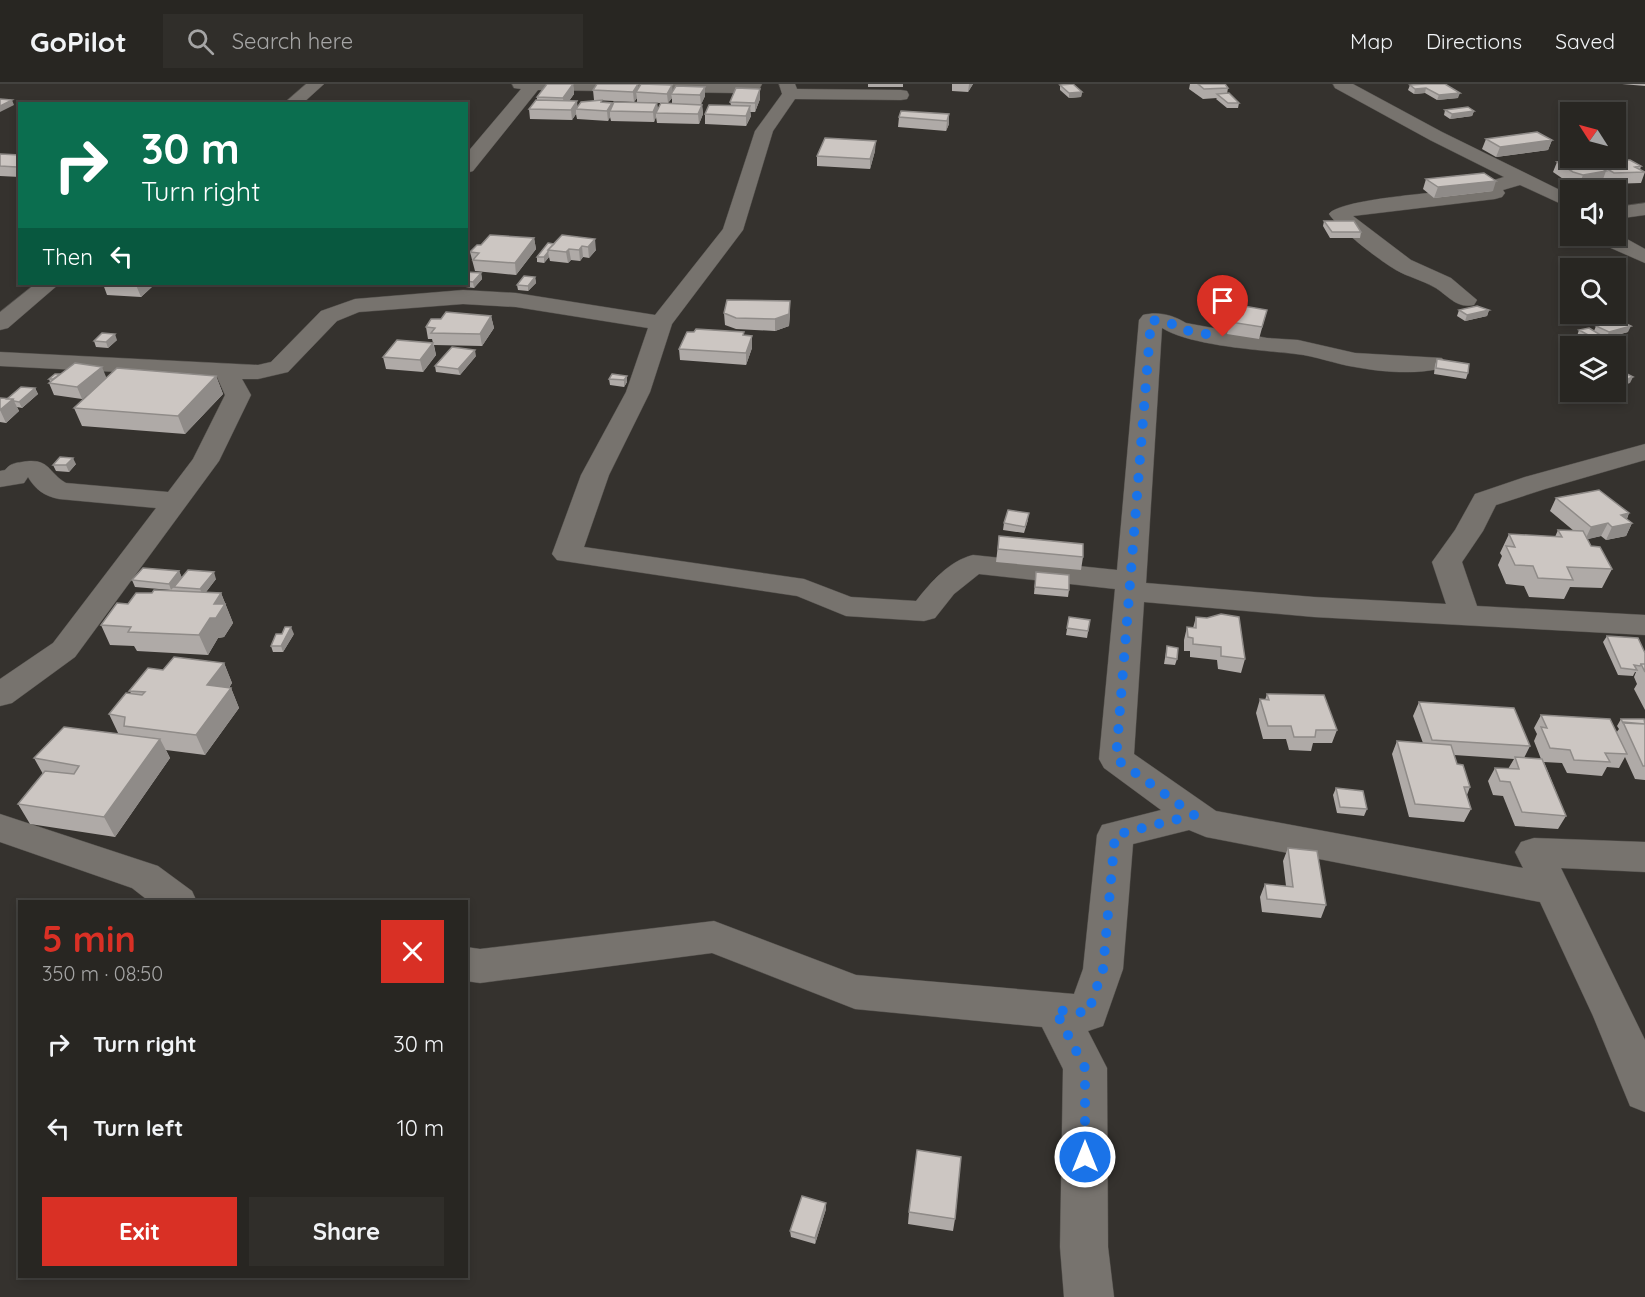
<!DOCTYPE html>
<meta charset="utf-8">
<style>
:root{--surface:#282622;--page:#302e2a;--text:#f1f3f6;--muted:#a5a5a5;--line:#444340;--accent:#d93025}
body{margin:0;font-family:Quicksand,sans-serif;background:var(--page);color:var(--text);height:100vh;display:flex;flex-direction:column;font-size:22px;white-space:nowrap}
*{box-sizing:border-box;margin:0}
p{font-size:20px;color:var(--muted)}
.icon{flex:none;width:33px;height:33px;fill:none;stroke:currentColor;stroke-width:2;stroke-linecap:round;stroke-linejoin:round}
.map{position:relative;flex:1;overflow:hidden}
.panel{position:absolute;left:18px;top:816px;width:450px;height:378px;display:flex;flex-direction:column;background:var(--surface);border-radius:0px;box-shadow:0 3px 9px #0003,0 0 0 2px var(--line)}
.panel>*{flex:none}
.banner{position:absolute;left:18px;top:18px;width:450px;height:183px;border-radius:0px;box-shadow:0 3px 9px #0003,0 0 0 2px var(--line);background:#0b6e4f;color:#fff;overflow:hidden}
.needle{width:39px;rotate:306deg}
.fabs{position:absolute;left:1560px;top:18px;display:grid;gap:12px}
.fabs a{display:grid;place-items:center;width:66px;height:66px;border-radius:0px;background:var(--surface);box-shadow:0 3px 9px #0003,0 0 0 2px var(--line);font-size:30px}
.pin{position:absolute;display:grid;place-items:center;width:51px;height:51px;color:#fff;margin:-62px -26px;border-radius:50% 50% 50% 0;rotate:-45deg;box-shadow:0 0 6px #0007}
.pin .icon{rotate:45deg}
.me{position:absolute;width:66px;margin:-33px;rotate:0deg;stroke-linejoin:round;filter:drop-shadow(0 0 4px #0008)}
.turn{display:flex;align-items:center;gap:21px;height:126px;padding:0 24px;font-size:27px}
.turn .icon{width:78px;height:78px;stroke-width:2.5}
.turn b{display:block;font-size:42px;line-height:51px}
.then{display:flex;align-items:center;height:57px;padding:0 24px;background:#0003;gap:12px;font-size:22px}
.round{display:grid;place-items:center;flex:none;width:63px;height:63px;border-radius:0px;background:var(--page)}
.overview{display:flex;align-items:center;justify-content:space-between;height:102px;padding:0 24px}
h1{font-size:36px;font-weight:800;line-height:45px;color:var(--accent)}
.primary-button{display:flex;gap:12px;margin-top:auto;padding:12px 24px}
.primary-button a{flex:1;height:69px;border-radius:0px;background:var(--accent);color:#fff;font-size:24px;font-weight:800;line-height:69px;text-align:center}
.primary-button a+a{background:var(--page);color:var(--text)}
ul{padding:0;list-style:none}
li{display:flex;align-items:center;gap:18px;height:84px;padding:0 24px}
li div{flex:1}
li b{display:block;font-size:22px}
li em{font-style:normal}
header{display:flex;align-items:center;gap:36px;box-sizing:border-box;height:84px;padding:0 30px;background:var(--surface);border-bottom:2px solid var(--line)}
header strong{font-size:28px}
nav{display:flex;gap:33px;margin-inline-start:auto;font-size:21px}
.search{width:420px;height:54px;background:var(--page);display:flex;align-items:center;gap:15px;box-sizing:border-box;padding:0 21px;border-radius:0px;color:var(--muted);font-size:22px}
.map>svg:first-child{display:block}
</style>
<header>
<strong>GoPilot</strong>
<div class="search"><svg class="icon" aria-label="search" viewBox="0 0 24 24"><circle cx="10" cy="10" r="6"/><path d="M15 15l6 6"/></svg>Search here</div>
<nav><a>Map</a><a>Directions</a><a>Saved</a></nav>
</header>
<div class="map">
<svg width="1645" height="1213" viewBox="0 0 1645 1213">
<rect width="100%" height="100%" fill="#35322e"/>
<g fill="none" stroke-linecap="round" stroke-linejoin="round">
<g stroke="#514e4a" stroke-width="1">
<path id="minor" d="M306 0H324L302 20H283Z
M512 0H762L760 4 735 9 538 6 473 87 466 89V70L521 5 514 4Z
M779 0H795L797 5 901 6 907 7 909 11 907 15 901 16 795 15 773 47 743 146 672 240 650 308 609 391 584 463 804 495 851 513 916 517C931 498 949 477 973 471L1117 486 1139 236 1143 231C1158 227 1173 231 1186 239L1267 254 1298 256 1355 269 1442 274 1445 279 1442 284C1415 291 1382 288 1355 283 1335 280 1316 272 1296 270 1261 266 1191 262 1162 244L1146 499 1314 513 1446 520 1432 478 1455 446 1475 410 1525 393 1645 360V376L1545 405 1496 421 1483 447 1462 478 1477 522 1645 531V551L1314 533 1144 518 1134 670 1216 727 1523 784 1515 768 1521 758 1534 754 1645 758V788L1561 784 1645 956V1028L1630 1022 1593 932 1540 818 1206 753 1189 746 1133 760 1123 885 1103 942 1088 947 1107 984 1108 1163 1114 1213H1064L1060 1163 1063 985 1042 943 855 925 712 869 480 899 466 897V863L480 865 714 837 856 891 1074 910 1083 885 1097 751 1102 741 1161 726 1104 684 1099 675 1115 505 979 490 954 510 935 534 924 537 846 532 797 512 557 476 552 470 581 391 626 308 648 244 516 223 463 220 359 228 337 237 288 288 258 295H242L251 311 219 377 75 573 12 619 0 622V595L53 559 156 424 59 415C44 412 35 405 28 393L24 399 0 403V387L5 386C10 380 14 379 22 378 50 373 48 389 66 399L168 408 193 375 225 311 217 293 0 282V268L258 281 271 278 321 227 355 215 463 206 516 209 655 231 723 145 755 47 782 10Z
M1333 0H1353L1442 48 1570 111V124L1520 101 1503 106 1505 109 1502 113 1495 115 1353 132 1411 176 1451 194 1477 216 1474 221C1456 225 1448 211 1434 203 1422 196 1408 193 1396 186 1379 176 1340 146 1329 130 1340 114 1457 107 1482 104L1484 99 1504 93 1430 56 1335 4Z
M1645 119V131L1616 135V123Z
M1616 149 1645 165V179L1604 161 1597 152H1616Z
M35 200H59L8 244 0 246V228Z
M0 730 158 782 192 807 197 818H150L132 804 0 758Z"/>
</g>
<use href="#minor" fill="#77736e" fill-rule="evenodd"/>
</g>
<path fill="#afaaa7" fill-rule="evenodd" d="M573 0 574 10 569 17H577V23L603 19 612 22 657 19 658 26 661 19 637 18V14L634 18 594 16 593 6 639 4 673 7 705 12 701 20 702 21 703 30 699 40 657 39 656 33 654 38 611 37 610 33 608 37 577 35 576 30 572 36 530 35 529 25 537 16V13ZM672 14V19H668Z
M868 0H903V3H868Z
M952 0H973L968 8 952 7Z
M1190 0H1225L1228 4 1227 10 1239 19 1238 24H1227L1216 15 1217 14 1203 15 1189 5Z
M1421 0 1458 14 1437 16 1425 9 1414 10 1408 6 1410 1Z
M1622 0H1645V2Z
M1060 1 1082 8 1081 13 1069 14 1060 6Z
M760 5V15L755 28H750L751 32 746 42 705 40V30L731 21 730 18Z
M1445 26 1474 27 1472 32 1450 35 1444 31Z
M949 30V40L946 47 898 43 899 33Z
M1486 55 1552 56 1548 66 1496 73 1482 65Z
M875 67 870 85 817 82V72Z
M0 70 20 71V93L0 92Z
M1592 76H1623L1641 82 1640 86 1645 88 1641 99 1610 100 1603 95 1602 98 1579 101 1569 99 1553 88 1557 78 1591 79Z
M1426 95 1493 107 1434 114 1423 105Z
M1324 137 1361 148 1360 154H1330L1323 142Z
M562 151 596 166 589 174 583 173 580 177 571 176 568 179 550 177 549 173 544 179 537 178V173L554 160Z
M534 154 536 165 516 191 475 187 470 168 481 161Z
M466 188 481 189 482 195 474 204 457 202 456 200H466Z
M535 193 536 199 528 207 518 206 517 201Z
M103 200 154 201 141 213 107 211Z
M1267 226 1259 255 1227 250 1229 242 1223 241 1226 230Z
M1459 226H1489L1487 232 1465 237 1457 232Z
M724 229H790L789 242 775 247 736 245 725 241Z
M491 232 494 244 482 262 434 261 436 271 423 288 386 285 383 273 433 259 432 255H428L426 243 441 235Z
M1596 242 1628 248 1606 254 1599 250 1597 256 1587 258 1577 252 1579 246 1594 247Z
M752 252V264L746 281 680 276 679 265Z
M117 256 108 264 96 263 94 257Z
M476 272 460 291 436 288 435 282Z
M1437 275 1468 289 1466 295 1434 290 1435 281Z
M612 290 627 298 624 303 610 301 609 295Z
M216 292 223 310 185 350 82 342 74 324 92 307 82 315 54 311 49 299 50 298 49 295Z
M35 304 38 310 22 324 17 323 19 327 6 339 0 338V314L7 315Z
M76 380 69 388 56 387 53 381Z
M1556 414 1629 429 1627 435 1632 439 1626 452 1606 456 1601 452 1587 455 1591 462 1612 485 1602 504 1570 503 1564 515 1529 513 1524 502 1506 500 1498 481 1502 472 1500 469 1509 450 1555 453 1558 446 1574 447 1550 427Z
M1028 436 1024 449 1003 446 1004 439Z
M999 452 1083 473 1081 486 996 478Z
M179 487 182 494 216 495 206 508 221 509 233 539 224 553 218 554 208 571 137 567 134 562 110 561 101 541 152 509 171 506 135 503 132 496Z
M1036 488 1069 506 1068 513 1034 510Z
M1069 533 1090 536 1087 554 1066 551Z
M1196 533 1245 575 1241 589 1218 585 1217 576 1190 573V567H1184V556L1187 543 1193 544Z
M294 550 283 568H273L271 562Z
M1607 552 1645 569V626L1634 605 1637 600 1634 593 1636 588H1635L1633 592 1618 591 1603 558Z
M1167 562 1177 575 1175 581 1164 580Z
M224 579 232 599 229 604H231L239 624 205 671 166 666 170 674 115 753 30 740 18 720 43 690 34 674 118 649 109 630 131 609 129 607 163 586Z
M1267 610 1337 646 1332 659H1313L1311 667 1289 666 1286 655H1263L1256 629 1260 615 1265 616Z
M1419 618 1530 662 1524 674 1541 675 1534 657 1537 650 1534 644 1541 631 1616 649 1619 645 1617 642 1621 635 1645 636V696L1635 695 1625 673 1619 684 1607 683 1602 692 1567 689 1562 679 1544 678 1566 732 1558 745 1515 742 1503 712 1493 711 1488 697 1495 684 1508 685 1514 675 1454 671 1457 680 1470 703 1467 711 1471 725 1464 738 1409 733 1392 670 1397 657 1423 659 1413 632Z
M1336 704 1367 725 1364 732 1337 729 1333 711Z
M1288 764 1326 821 1321 834 1262 828 1260 813 1265 800 1286 802 1283 777Z
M826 1119V1125L815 1160 791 1153 790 1147Z
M909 1128 955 1135 953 1147 908 1140Z"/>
<path fill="#8f8b88" d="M573 0 574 10 564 24 563 14Z
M638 0 639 9 636 8 637 14 634 18 633 8Z
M969 0H973L968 8Z
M672 1 673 10H671L672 14 668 19 667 10Z
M705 3V12L701 21 700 11Z
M1426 4 1425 9 1414 10 1415 5Z
M760 5V15L755 28V19Z
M1082 8 1081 13 1069 14V9Z
M1460 9 1458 14 1437 16 1439 11Z
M12 16 14 21 0 28V22Z
M577 17 578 26 576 25V30L572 36 571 26Z
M612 19 613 27H610V33L608 37 607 27Z
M657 19 658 29H656V33L654 38 653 28Z
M702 21 703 30 699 40 698 30Z
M750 22 751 32 746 42V32Z
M1474 27 1472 32 1450 35 1452 30Z
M949 30V40L946 47 947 37Z
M1552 56 1548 66 1496 73 1500 63Z
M876 57 875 67 870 85V75Z
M1606 87 1602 98 1579 101 1583 91Z
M1496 97 1493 107 1434 114 1438 103Z
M534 154 536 165 516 191 515 179Z
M595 155 596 166 589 174 588 163Z
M582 162 583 173 580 177 579 166Z
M569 165 571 176 568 179 566 168Z
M548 168 549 173 544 179V173Z
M481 189 482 195 474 204 473 198Z
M535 193 536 199 528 207V202Z
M138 200H153L154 201 141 213 136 201Z
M790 217V229L789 242 775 247V235Z
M1489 226 1487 232 1465 237 1467 231Z
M491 232 494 244 482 262 480 250Z
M1631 242 1628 248 1606 254 1609 248Z
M115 250 117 256 108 264 106 258Z
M1599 250 1597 256 1587 258 1590 252Z
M752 252V264L746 281V269Z
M433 259 436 271 423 288 420 276Z
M475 266 476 272 460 291 458 285Z
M102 283 107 295 82 315 77 303Z
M216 292 223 310 185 350 178 332Z
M627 292V298L624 303V296Z
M1633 293 1630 299 1616 304V299Z
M35 304 38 310 22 324 19 318Z
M13 315 19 327 6 339 0 326Z
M73 374 76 380 69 388 66 381Z
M1629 429 1624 441 1632 439 1626 452 1606 456 1612 443 1621 431Z
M1608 439 1601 452 1585 456 1591 443Z
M179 487 182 494 171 506 169 500Z
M214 488 216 495 203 512 200 505Z
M221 509 233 539 224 553 218 554 208 571 199 551 214 520Z
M291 543 294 550 283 568 281 562Z
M224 579 232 599 216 621 207 601Z
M231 604 239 624 205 671 196 651Z
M160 655 170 674 115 753 104 733Z
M826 1119V1125L815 1160V1154Z"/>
<path fill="#ccc6c2" stroke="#8f8b88" stroke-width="1.5" d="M547 0H573L563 14 537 13Z
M597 0H638L633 8 593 6Z
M641 0 672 1 667 10 636 8Z
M1073 0 1082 8 1069 9 1060 1Z
M1198 0H1225L1228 4 1204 5Z
M1425 0H1445L1460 9 1439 11 1426 4 1415 5 1410 1Z
M676 2 705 3 700 11 671 10Z
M736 4 760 5 755 19 730 18Z
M1229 9 1239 19H1228L1217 10Z
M0 15 12 16 0 22Z
M536 16 577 17 571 26 529 25Z
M602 16 601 18 612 19 607 27 576 25 581 18Z
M614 18 657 19 653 28 610 27Z
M661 19 702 21 698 30 656 29Z
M709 21 750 22 746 32 705 30Z
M1468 23 1474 27 1452 30 1445 26Z
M901 27 949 30 947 37 899 33Z
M1537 48 1552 56 1500 63 1486 55Z
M825 54 876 57 870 75 817 72Z
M0 70 20 71V81L17 83 0 82Z
M1618 73 1623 76H1630L1641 82 1635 83 1645 88 1614 89 1592 76Z
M1582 74 1606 87 1583 91 1573 88 1557 78Z
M1484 89 1496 97 1438 103 1426 95Z
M1324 137H1354L1361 148H1332Z
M490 151 534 154 515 179 473 176 479 169 470 168 477 161H481Z
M562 151 595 155 588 163 582 162 579 166 569 165 566 168 548 166Z
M548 159 554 160 548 166V168L544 173H537Z
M466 188 481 189 473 198 466 197Z
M524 192 535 193 528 202 517 201Z
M109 200H138L136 201Z
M727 216 790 217 789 230 775 235 736 234 724 229Z
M1232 220 1267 226 1262 243 1230 238 1232 231 1226 230Z
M1477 222 1489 226 1467 231 1459 226Z
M446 228 491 232 480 250 431 249 435 244 426 243 431 235H441Z
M1618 236 1631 242 1609 248 1596 242Z
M1589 244 1599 250 1590 252 1579 246Z
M696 245 744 248 743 251 752 252 746 269 679 265 687 248H694Z
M102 249 115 250 106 258 94 257Z
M397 256 433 259 420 276 383 273Z
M452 263 475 266 458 285 435 282Z
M1437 275 1469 280 1468 289 1436 284Z
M75 279 102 283 77 303 49 299Z
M117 284 216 292 178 332 74 324Z
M1621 287 1633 293 1616 299V289Z
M55 290H60L53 295H49Z
M612 290 627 292 624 296 609 295Z
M21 303 35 304 19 318 14 317 13 315H7Z
M0 314 13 315 0 326Z
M60 373 73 374 66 381H53Z
M1599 406 1629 429 1621 431 1632 439 1612 443 1608 439 1591 443 1556 414Z
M1008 426 1029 429 1025 443 1004 439Z
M1558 446 1583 447 1591 462 1600 463 1612 485 1567 483 1573 496 1538 494 1533 482 1515 481 1506 462 1515 463 1509 450 1562 453Z
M999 452 1083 460V473L998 465Z
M143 484 179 487 169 500 132 496Z
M188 486 214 488 200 505 174 503Z
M1036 488 1069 491V506L1035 503Z
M154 506 221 509 214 520H225L216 534H210L199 551 128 548 131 543 101 541 117 519 128 520 136 509H152Z
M1221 530 1239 533 1245 575 1221 572V563L1193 560V554L1188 553 1187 543 1196 544V533L1207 534Z
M1069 533 1090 536 1088 547 1067 544Z
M285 543H291L281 562H271L276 550H282Z
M1607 552 1638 554 1645 569V580H1641L1640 582 1634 581 1637 586 1621 584Z
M1167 562 1178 564 1177 575 1166 573Z
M174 573 224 579 207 601 231 604 196 651 124 642 125 633 109 630 126 609 142 611 145 608 129 607 148 584 163 586Z
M1641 580H1645V588Z
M1267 610 1324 611 1337 646H1316L1315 653H1294L1291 642H1268L1260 615 1269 616Z
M1419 618 1514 624 1530 662 1432 656Z
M1541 631 1610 635 1627 670 1605 669 1610 678 1574 676 1570 666 1550 664 1541 643 1547 644Z
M1621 635H1644L1645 640 1623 639Z
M1623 638 1645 640V682H1643Z
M64 643 160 655 104 733 18 720 45 687 74 690 79 682 34 674Z
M1397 657 1451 661 1457 680 1463 681 1470 703H1464L1471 725 1415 720Z
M1515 673 1542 675 1566 732 1522 728 1510 698 1500 697 1495 684 1519 685Z
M1336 704 1363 707 1367 725 1340 723Z
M1288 764 1317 767 1326 821 1267 815 1265 800 1293 803Z
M917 1066 961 1073 955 1135 909 1128Z
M802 1112 826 1119 815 1154 790 1147Z"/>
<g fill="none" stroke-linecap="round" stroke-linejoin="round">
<path stroke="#1a73e8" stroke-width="10" stroke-dasharray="0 18" d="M1085 1073V984L1055 926 1088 929 1103 885 1115 751 1194 731 1116 675 1151 236 1169 238 1179 245 1223 253"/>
</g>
</svg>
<div class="fabs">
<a><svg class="needle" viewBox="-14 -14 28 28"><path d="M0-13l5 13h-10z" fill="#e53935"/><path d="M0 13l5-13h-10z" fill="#a5a5a5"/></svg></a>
<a><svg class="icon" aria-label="sound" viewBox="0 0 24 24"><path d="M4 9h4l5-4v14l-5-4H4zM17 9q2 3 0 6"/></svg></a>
<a><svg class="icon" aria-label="search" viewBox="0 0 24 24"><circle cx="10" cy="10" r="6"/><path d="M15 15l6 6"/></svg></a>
<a><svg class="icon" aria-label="layers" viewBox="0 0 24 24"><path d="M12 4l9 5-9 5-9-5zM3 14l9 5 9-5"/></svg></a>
</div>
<div class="pin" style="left:1223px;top:253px;background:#d93025"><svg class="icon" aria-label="arrive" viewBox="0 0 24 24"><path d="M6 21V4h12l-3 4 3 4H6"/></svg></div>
<svg class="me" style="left:1085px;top:1073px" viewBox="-20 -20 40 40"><circle r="17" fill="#1a73e8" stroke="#fff" stroke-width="3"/><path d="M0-11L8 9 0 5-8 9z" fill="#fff"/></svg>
<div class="banner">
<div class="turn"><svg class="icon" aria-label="right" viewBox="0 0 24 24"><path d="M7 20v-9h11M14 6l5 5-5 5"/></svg><div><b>30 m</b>Turn right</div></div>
<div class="then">Then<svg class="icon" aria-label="left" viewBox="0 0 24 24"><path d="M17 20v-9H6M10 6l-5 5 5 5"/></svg></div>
</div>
<section class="panel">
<div class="overview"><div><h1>5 min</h1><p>350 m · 08:50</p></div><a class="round" style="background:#d93025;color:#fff"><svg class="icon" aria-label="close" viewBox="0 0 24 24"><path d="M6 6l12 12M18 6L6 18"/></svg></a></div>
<ul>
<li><svg class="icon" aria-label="right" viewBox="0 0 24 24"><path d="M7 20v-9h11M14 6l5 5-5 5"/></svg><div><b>Turn right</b></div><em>30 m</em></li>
<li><svg class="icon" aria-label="left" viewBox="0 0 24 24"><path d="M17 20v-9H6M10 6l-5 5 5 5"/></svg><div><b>Turn left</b></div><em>10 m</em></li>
</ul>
<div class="primary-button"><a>Exit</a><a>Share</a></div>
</section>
</div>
